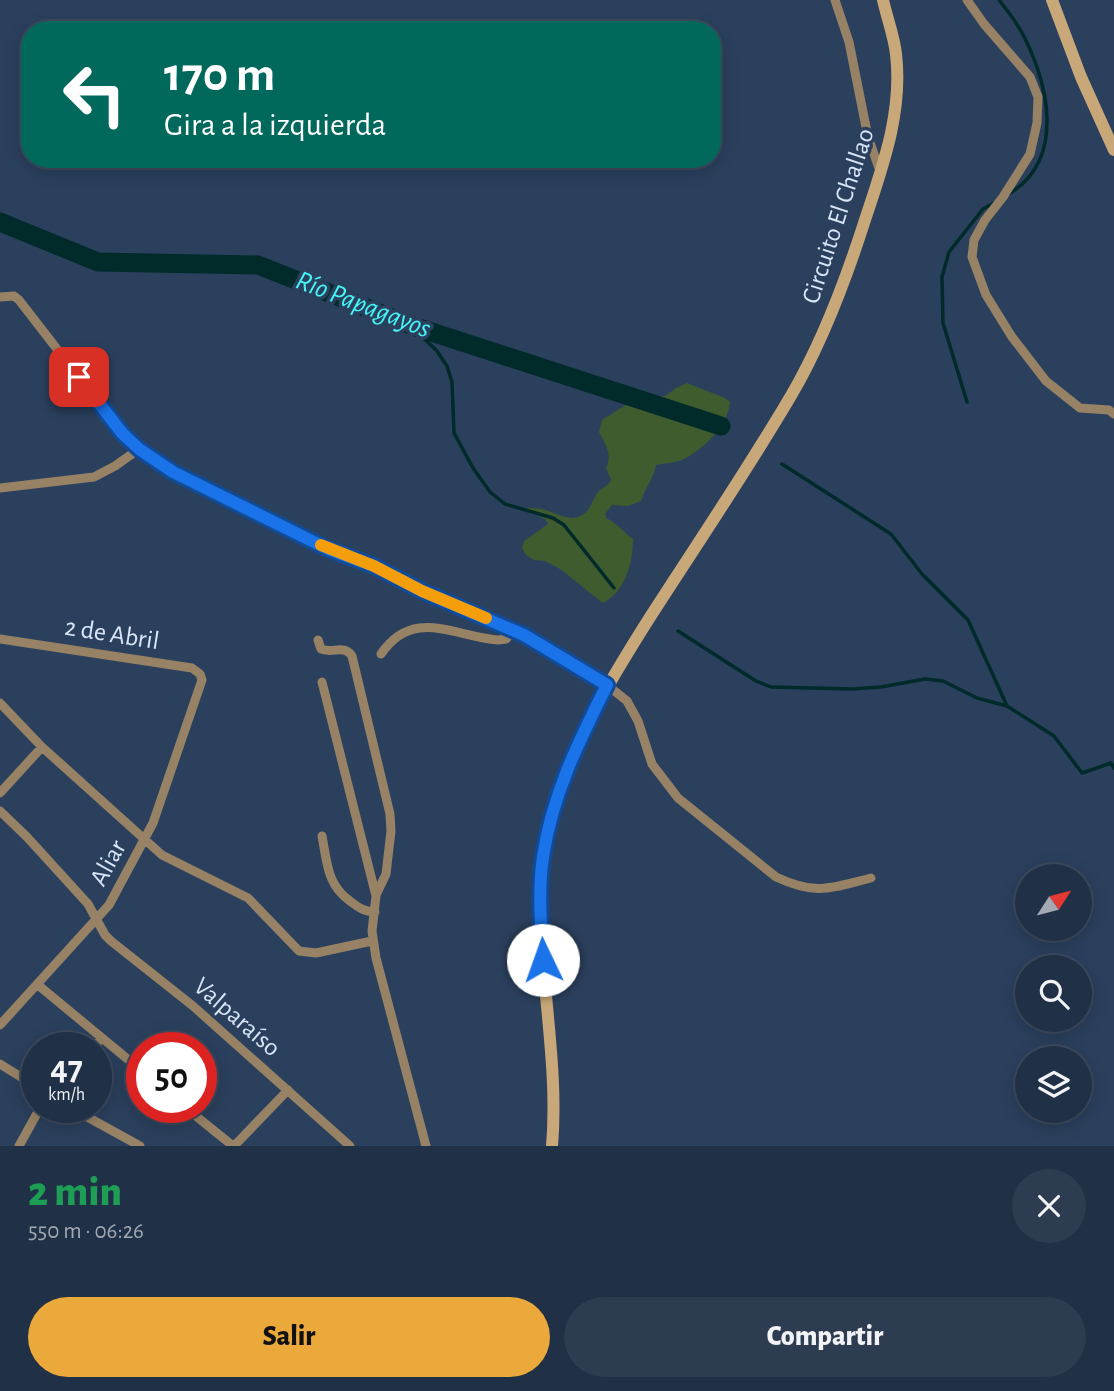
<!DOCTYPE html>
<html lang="es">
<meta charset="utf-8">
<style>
:root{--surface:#203046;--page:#2d3c51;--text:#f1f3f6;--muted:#a2a9b3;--line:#3d4b5f;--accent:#eca93b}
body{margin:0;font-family:"Alegreya Sans",sans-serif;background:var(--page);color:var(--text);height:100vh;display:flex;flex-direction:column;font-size:26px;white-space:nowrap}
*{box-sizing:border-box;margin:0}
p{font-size:23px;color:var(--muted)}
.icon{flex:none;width:38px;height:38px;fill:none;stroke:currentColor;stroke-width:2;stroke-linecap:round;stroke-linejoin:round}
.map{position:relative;height:1146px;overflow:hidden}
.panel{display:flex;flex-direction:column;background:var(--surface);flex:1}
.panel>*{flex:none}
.hud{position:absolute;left:21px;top:21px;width:700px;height:147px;border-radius:28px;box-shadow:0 4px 18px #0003,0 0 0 2px var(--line);background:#00695c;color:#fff;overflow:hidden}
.needle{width:46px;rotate:54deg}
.fabs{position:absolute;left:1015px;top:864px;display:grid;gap:14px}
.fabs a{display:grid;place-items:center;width:77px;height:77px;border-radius:50%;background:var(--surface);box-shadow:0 4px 18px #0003,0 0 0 2px var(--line);font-size:35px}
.speed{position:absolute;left:21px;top:1032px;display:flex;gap:14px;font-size:35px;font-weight:700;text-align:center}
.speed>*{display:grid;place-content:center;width:91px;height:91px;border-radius:50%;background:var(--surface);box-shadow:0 4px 18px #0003,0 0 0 2px var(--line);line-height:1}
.speed small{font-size:18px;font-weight:400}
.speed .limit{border:10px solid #d22;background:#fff;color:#111}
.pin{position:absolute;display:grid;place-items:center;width:60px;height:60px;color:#fff;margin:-30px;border-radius:14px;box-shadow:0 4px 10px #0006}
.me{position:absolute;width:77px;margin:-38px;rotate:357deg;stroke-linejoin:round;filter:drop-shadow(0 0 5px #0008)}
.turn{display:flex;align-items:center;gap:24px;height:147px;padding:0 28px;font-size:32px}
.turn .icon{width:91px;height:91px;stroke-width:2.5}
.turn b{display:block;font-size:49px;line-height:60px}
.round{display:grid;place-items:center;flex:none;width:74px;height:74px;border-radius:37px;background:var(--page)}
.headline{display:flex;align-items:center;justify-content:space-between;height:119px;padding:0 28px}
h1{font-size:42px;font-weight:800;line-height:52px;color:#1e9e55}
.primary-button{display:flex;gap:14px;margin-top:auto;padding:14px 28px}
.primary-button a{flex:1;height:80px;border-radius:42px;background:var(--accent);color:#111;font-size:28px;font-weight:800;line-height:80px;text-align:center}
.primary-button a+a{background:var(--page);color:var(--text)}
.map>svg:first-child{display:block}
</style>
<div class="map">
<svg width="1114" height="1146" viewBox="0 0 1114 1146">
<rect width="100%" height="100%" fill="#2b405d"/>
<path fill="#3e5c2d" d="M687 383 725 398 730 402C728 425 704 449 684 459 676 463 665 463 656 465 654 478 645 488 641 501L628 506 612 505 605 514 606 518C617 523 623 532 633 539 633 563 625 592 603 603L560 569 545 561 534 560 526 555 522 548 524 541 548 524 545 519 524 509C552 503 568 530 587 511 592 505 594 496 599 491 604 486 607 487 611 480L606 468C613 455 605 444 599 432L602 420 632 401 665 396 676 388Z"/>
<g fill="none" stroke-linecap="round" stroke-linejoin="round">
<path stroke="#012a2a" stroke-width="3.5" d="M999 0C1007 10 1015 20 1021 31 1049 82 1067 161 1007 195
M410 325 437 351 447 366 452 382 454 433 473 468 490 492 505 504 553 518 564 525 614 588
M967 402 943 323 942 277 949 252 983 209 994 203
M782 464 891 534 922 574 968 620 1007 706 1054 736 1082 773 1111 763 1114 768
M678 631 756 681 771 687 852 689 881 687 925 679 943 681 977 698 1007 706"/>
<path stroke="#012a2a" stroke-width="19" d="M0 222 98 262 258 265 410 325 721 426"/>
<path stroke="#978265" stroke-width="9" d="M835 0 849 42 868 137 880 171
M967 0 984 24 1030 77 1038 97 1037 123 1030 154 1003 197 985 220 974 240 972 257 986 295 1012 337 1046 381 1080 408 1109 410 1114 414
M0 297 14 296 19 300 122 433 139 449 173 472 328 549 374 566 422 591 524 635 607 685 627 701 638 721 652 764 678 798 776 877C817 896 830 888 871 878
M0 488 94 477 115 466 139 449
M0 639 192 668 200 674 202 680 153 823 109 905 0 1025
M318 640 321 649C332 654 344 644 352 656L390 814 391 831 386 874 376 895
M381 654C413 607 453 636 498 640L506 639 514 630
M322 682 376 896 372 931 376 958 426 1146
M0 703 42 747 162 855 248 898 299 951 316 953 372 941
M0 793 42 747
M0 811 27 837 88 904 105 935 111 941 193 1006 350 1146
M322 836C327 862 327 885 350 901 358 907 364 912 375 912
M38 985 142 1071
M92 1048 102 1038
M0 1064 37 1087
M71 1108 140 1146
M186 1108 233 1146
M19 1146 40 1108
M234 1146 288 1090"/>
<path stroke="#c8a778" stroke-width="12" d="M1052 0 1081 77 1114 150
M552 1146C562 1029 518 909 557 795 580 730 615 672 652 614 699 541 748 469 792 394 823 341 845 282 864 223 882 168 903 113 896 54 894 36 887 18 883 0"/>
</g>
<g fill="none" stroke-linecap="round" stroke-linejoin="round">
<g stroke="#114b97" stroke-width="18">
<path id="route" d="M79 377 122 433 139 449 173 472 328 549 374 566 422 591 524 635 607 685C579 741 552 795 543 857 538 890 541 926 543 960"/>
</g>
<use href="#route" stroke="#1a73e8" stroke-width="12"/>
<path stroke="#f59e0b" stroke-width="12" d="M321 545 374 566 422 591 486 618"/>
</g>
<g text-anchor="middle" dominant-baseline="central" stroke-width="7" stroke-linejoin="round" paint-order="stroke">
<g font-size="26" fill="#d9e6f8" stroke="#2b405d">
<text transform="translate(838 216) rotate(-72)">Circuito El Challao</text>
<text transform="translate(112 634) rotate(9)">2 de Abril</text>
<text transform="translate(108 863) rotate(-61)">Aliar</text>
<text transform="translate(237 1017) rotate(41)">Valparaíso</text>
</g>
<g font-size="28" font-style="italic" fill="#45f6f6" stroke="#2b405d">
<text transform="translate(363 305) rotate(21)">Río Papagayos</text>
</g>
</g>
</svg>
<div class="fabs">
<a><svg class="needle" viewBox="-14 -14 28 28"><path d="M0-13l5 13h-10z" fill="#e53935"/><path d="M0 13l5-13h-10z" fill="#a2a9b3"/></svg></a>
<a><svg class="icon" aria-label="search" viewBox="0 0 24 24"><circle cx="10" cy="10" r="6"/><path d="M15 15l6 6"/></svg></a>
<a><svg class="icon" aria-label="layers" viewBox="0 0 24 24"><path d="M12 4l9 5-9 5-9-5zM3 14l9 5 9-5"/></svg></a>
</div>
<div class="speed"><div>47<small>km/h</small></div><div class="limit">50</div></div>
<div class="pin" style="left:79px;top:377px;background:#d93025"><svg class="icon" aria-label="arrive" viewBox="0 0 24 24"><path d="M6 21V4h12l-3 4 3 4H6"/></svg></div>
<svg class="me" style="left:543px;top:960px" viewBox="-20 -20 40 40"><circle r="19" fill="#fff"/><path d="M0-13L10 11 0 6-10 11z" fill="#1a73e8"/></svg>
<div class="hud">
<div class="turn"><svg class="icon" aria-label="left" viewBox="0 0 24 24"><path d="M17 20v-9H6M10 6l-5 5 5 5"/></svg><div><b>170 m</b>Gira a la izquierda</div></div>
</div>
</div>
<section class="panel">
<div class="headline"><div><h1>2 min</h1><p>550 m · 06:26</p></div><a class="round"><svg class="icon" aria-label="close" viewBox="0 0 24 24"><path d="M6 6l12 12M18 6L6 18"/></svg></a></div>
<div class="primary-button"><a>Salir</a><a>Compartir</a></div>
</section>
